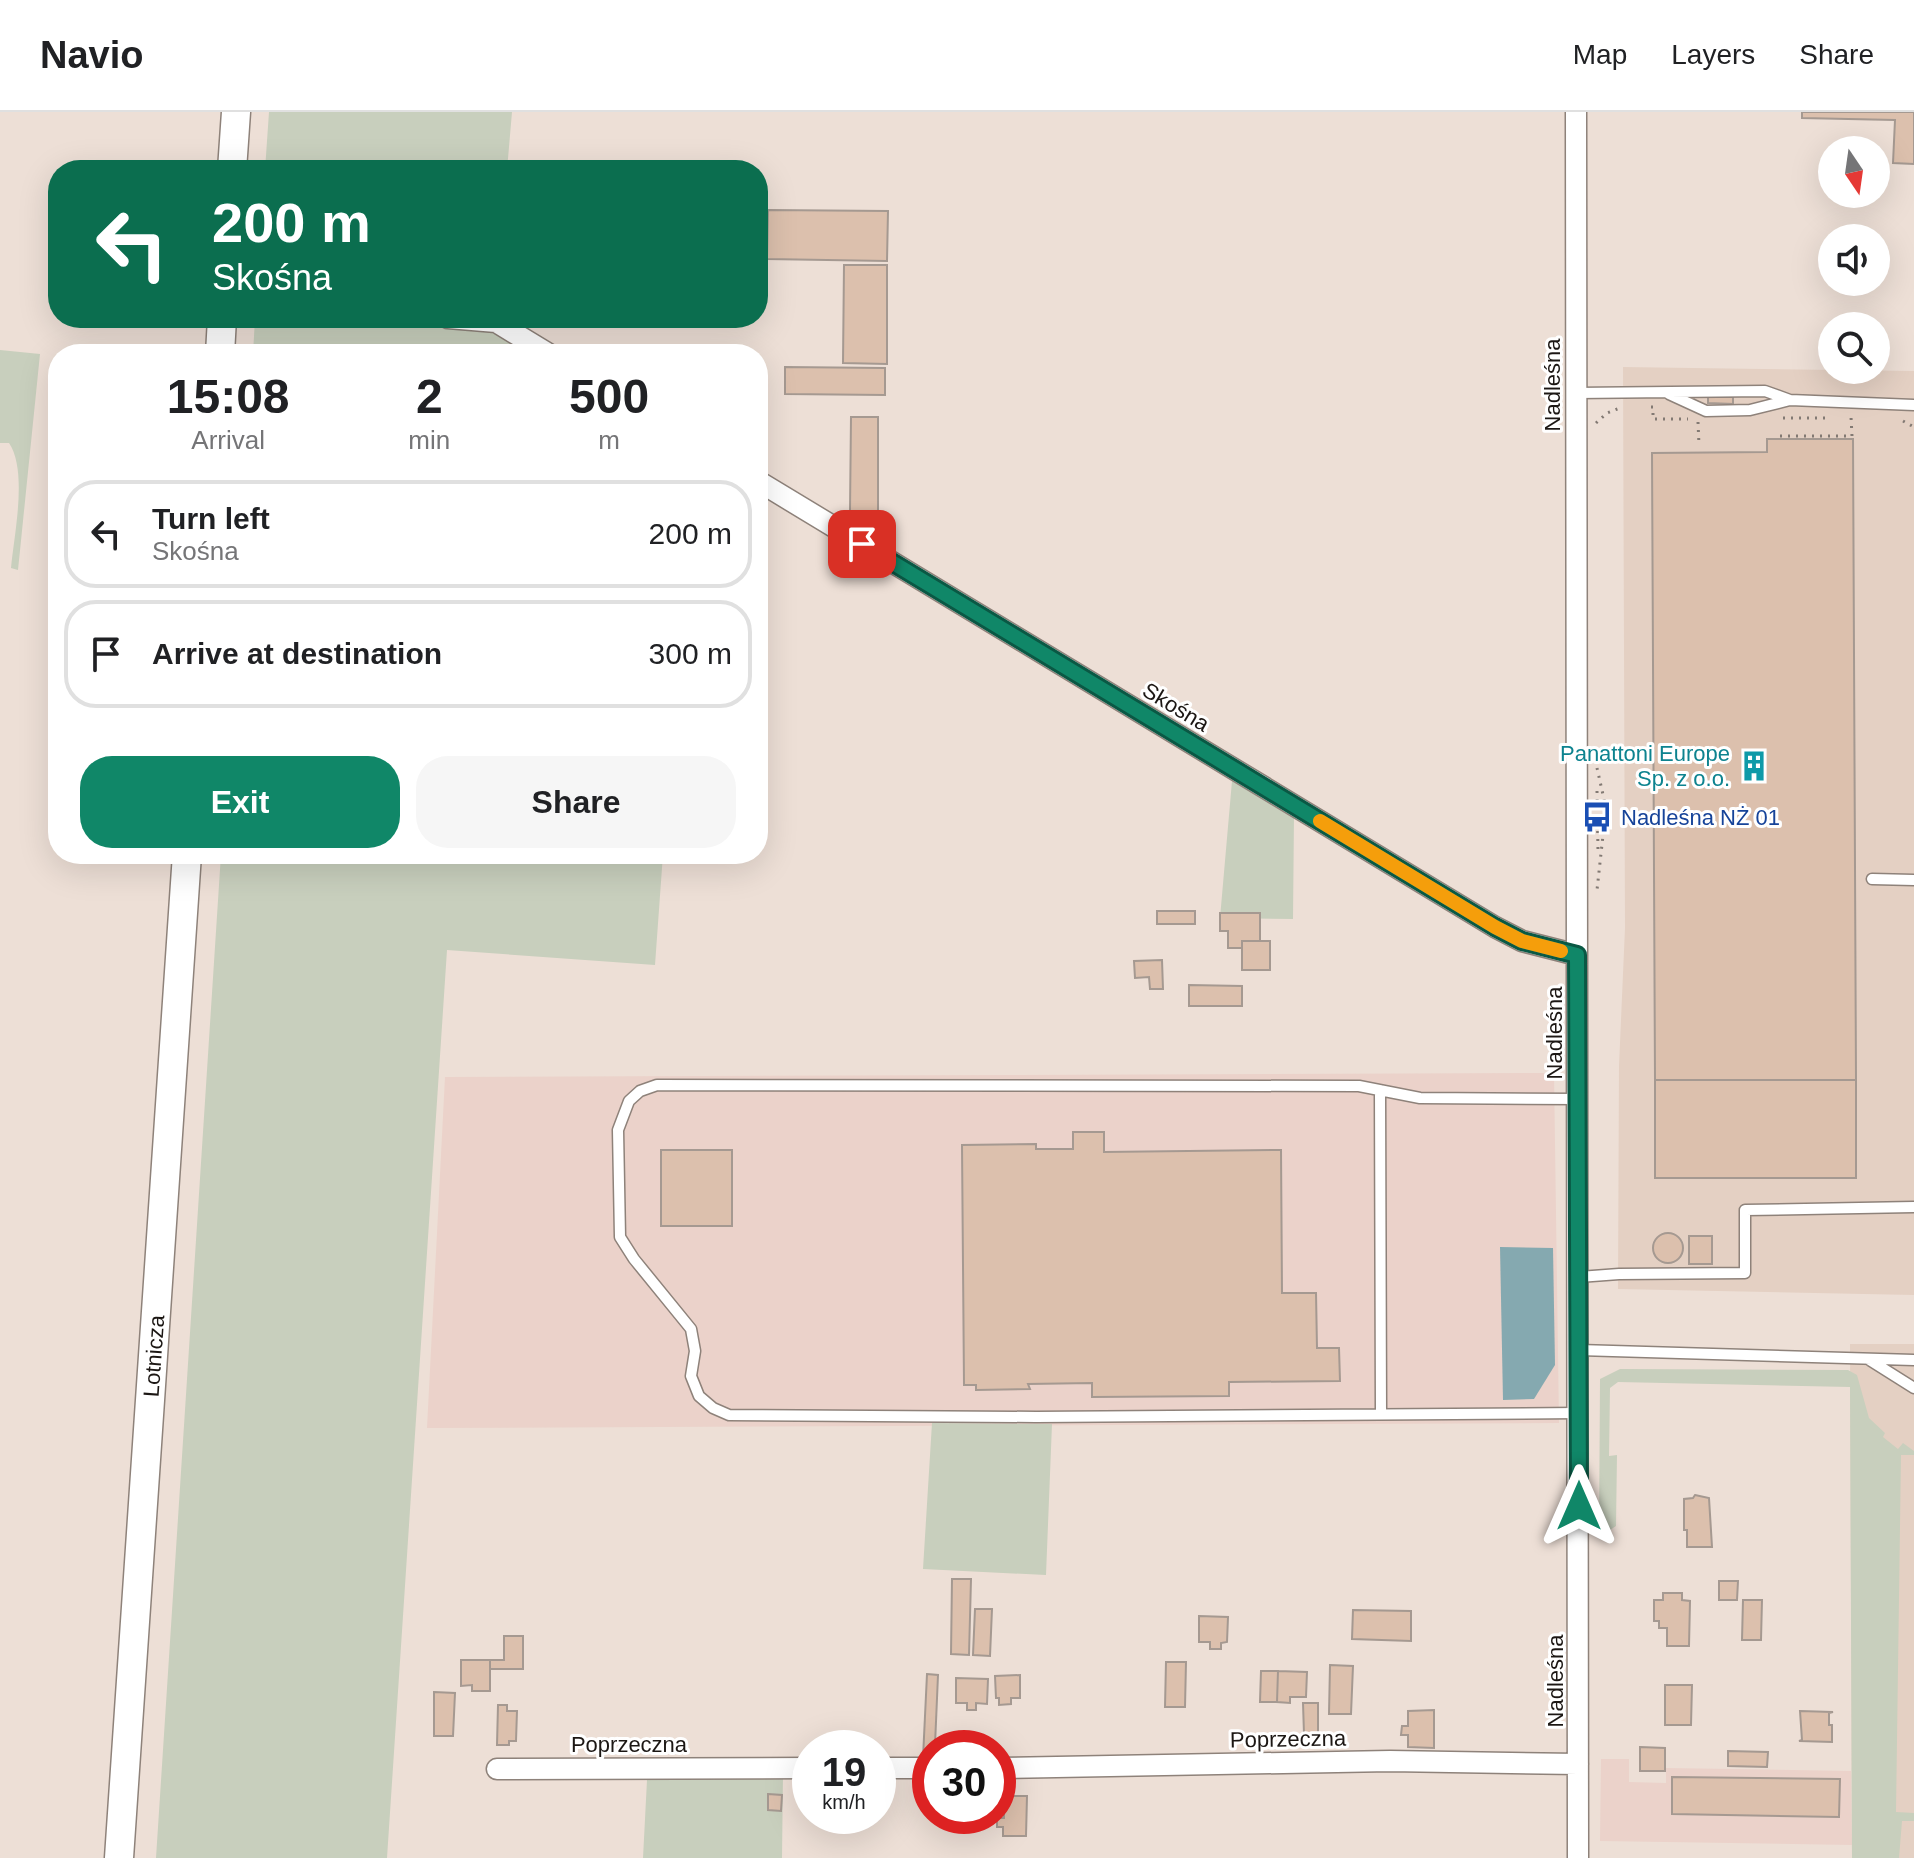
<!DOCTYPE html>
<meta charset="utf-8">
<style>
:root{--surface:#fff;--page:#f6f6f6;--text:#202124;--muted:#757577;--line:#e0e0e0;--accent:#108768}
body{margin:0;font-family:Arial,sans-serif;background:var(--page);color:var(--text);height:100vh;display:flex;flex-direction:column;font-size:30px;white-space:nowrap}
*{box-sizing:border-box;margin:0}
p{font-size:26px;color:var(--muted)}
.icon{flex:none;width:44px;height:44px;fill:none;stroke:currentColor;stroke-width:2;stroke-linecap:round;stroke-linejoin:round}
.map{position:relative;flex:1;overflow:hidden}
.sheet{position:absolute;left:48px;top:232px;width:720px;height:520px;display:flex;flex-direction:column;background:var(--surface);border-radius:32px;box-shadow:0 8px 32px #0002}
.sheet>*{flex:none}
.banner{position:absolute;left:48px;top:48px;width:720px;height:168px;border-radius:32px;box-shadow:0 8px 32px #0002;background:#0b6e4f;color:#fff;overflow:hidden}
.needle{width:52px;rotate:167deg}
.tools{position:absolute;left:1818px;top:24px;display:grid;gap:16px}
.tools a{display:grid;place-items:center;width:72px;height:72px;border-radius:50%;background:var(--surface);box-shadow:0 8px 32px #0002;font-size:40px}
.speed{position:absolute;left:792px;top:1618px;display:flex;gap:16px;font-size:40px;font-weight:700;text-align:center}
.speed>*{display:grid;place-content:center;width:104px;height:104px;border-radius:50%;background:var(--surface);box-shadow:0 8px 32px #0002;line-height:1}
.speed small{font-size:20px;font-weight:400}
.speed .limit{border:12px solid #d22;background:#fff;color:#111}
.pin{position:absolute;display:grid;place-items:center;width:68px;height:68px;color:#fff;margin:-34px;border-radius:16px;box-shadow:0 4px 12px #0006}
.me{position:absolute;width:88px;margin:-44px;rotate:0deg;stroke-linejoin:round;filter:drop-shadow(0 0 6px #0008)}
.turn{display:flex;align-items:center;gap:28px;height:168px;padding:0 32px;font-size:36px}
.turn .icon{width:104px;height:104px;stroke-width:2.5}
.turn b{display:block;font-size:56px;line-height:68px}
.eta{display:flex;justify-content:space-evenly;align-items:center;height:136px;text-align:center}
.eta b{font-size:48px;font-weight:600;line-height:56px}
.button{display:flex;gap:16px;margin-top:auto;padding:16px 32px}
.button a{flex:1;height:92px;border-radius:32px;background:var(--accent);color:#fff;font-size:32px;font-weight:600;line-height:92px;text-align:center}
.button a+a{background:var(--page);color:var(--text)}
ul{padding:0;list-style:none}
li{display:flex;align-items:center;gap:24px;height:108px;margin:0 16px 12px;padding:0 16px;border:4px solid var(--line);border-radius:32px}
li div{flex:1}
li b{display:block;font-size:30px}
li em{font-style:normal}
header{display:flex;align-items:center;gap:48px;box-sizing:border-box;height:112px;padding:0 40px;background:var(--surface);border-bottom:2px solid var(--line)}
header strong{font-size:38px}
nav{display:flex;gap:44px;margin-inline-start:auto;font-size:28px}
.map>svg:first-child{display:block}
</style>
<header>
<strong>Navio</strong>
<nav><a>Map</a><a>Layers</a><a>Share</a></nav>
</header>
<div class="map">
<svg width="1914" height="1746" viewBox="0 0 1914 1746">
<rect width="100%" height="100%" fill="#eddfd6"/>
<path fill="#e4d0c3" d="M1623 255 1914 259V1183L1618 1177 1619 954 1625 816Z
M1850 1232H1914V1746H1852Z"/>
<path fill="#ebd2ca" d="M1554 961 1559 1311 427 1316 445 965Z
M1601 1647H1629V1670L1666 1671V1656L1851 1659 1852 1733 1600 1729Z"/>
<path fill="#c8cfbd" d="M269 0H512L507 58H265Z
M255 206H495L536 242H253Z
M0 238 40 242 18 458 11 456C14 423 28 359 9 331H0Z
M1232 669 1294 703 1293 807 1220 806Z
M221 742H663L655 853 447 838 387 1746H156Z
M1620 1257 1848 1258 1857 1263 1869 1306 1885 1321 1883 1325 1898 1337 1903 1331 1914 1339V1343H1901L1896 1700 1914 1701V1709H1902L1899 1746H1852L1850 1275 1618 1270 1610 1276 1609 1344 1617 1343 1616 1414 1607 1420 1599 1421 1600 1267Z
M932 1311 1052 1312 1046 1463 923 1457Z
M720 1663H783L782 1746H643L647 1668Z"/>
<path fill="#85a9b0" d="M1500 1135 1553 1136 1555 1253 1534 1287 1503 1288Z"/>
<path fill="#dcc0ad" stroke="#a59991" stroke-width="2" d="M1802 0H1914V52L1893 51 1895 8 1802 6Z
M768 98 888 99 887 149 767 147Z
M844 153H887V252L843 251Z
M785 255 885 256V283L785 282Z
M1708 284 1733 285V292L1708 291Z
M851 305H878V399H850Z
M1767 327H1853L1856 968H1655L1652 341 1767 340Z
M1157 799H1195V812H1157Z
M1220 801H1260V829H1242V836H1228V819H1220Z
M1242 829H1270V858H1242Z
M1162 848 1163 877H1150L1149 865 1135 866 1134 849Z
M1189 873 1242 874V894H1189Z
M1655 968H1856V1066H1655Z
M1073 1020H1104V1040L1281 1038 1282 1181H1316L1317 1236H1339L1340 1269 1229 1270V1284L1092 1285V1271L1028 1272 1030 1277 976 1278V1273H964L962 1033 1036 1032V1037H1073Z
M661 1038H732V1114H661Z
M1653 1136a15 15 0 1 1 30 0a15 15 0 1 1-30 0Z
M1689 1124H1712V1152H1689Z
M1695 1383 1709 1386 1712 1435H1687V1418H1684V1387L1693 1386Z
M952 1467H971L969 1543 951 1542Z
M1719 1469H1738L1737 1488H1719Z
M1663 1481H1682V1488L1690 1489 1689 1534H1667V1516H1659V1509H1654V1488H1663Z
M1743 1488H1762L1761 1528H1742Z
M975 1497H992L990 1544 973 1543Z
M1353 1498 1411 1499V1529L1352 1527Z
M1199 1504 1228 1505 1227 1530 1221 1531V1537H1210V1530H1199Z
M504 1524H523V1557H490V1548H504Z
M461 1548H490V1579H472V1573L461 1574Z
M1166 1550H1186L1185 1595H1165Z
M1330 1553 1353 1554 1351 1602H1329Z
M1261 1559H1278L1277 1590H1260Z
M1278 1559 1307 1560 1306 1585H1290V1591L1277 1590Z
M927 1562 938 1563 935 1633 945 1634 930 1636V1646H923Z
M1020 1563V1586H1011V1592L999 1593V1586H996L995 1564Z
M956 1566 988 1567 987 1592 976 1591V1598H967V1591H956Z
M1665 1573H1692L1691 1613H1665Z
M434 1580 455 1581 453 1624H434Z
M1303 1591H1318V1622H1304Z
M498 1593H507V1599H517L516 1629H509V1633H497Z
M1434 1598V1636L1408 1635V1623H1401L1402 1614H1408V1599Z
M1800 1599 1833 1600 1829 1601V1613H1832V1630L1799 1629 1802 1628Z
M1640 1635 1665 1636V1659H1640Z
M1728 1639 1768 1640 1767 1655 1728 1654Z
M1672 1665 1840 1667 1839 1705 1672 1702Z
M768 1682 782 1683 781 1699 768 1698Z
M1004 1684H1027L1026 1724H1003V1715H997V1706H1004Z"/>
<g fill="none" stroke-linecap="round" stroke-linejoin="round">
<g stroke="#8e827a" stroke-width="13">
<path id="lane" d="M1576 281 1765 279 1790 288 1914 293
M1669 282 1706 299 1750 298 1790 288
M1872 767 1914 768
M1380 978 1381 1301
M1578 987 1420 986 1359 974 657 973 640 979 629 989 618 1018 620 1125 634 1147 691 1217 695 1239 691 1264 699 1284 713 1296 729 1303 1036 1305 1578 1301
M1579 1165 1619 1162 1745 1161V1098L1914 1095
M1579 1238 1914 1248
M1868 1247 1914 1276"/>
</g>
<g stroke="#8e827a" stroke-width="23">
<path id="street" d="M1576 0 1578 1746
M448 206 496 210 549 242
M758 369 1495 815 1522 829 1577 843
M878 1656H930
M998 1656 1390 1649 1578 1652
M497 1657 810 1656"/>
</g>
<g stroke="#8e827a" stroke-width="31">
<path id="secondary" d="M232 58 236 0
M220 242 222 206
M119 1746 187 742"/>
</g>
<path stroke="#827973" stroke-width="3" stroke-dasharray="2 6" stroke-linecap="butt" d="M1651 295H1653V307H1688
M1783 306H1828
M1903 309 1914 315
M1698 310 1699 333
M1596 311 1607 301 1620 296
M1780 324H1852L1851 305
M1597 656 1606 696 1597 778
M1597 679 1598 739"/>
<use href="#lane" stroke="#fff" stroke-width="10"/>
<use href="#street" stroke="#fff" stroke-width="20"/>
<use href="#secondary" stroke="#fff" stroke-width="28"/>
</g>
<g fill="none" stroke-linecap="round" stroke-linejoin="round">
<g stroke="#0a5844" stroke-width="20">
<path id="route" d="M862 432 1495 815 1522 829 1577 843 1579 1394"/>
</g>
<use href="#route" stroke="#108768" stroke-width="14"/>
<path stroke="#f59e0b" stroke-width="14" d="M1320 709 1495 815 1522 829 1561 839"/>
</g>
<defs>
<g id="building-bare" transform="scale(2.4)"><path d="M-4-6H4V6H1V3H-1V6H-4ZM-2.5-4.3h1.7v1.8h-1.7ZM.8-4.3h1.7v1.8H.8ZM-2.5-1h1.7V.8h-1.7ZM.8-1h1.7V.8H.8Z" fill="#0f9aa8" stroke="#fff" stroke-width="2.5" paint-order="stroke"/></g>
<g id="bus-bare" transform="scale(2.4)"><path d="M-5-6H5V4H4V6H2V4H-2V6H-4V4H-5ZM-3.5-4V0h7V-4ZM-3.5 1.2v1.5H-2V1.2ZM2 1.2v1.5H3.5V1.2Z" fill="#1a4fb4" stroke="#fff" stroke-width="2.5" paint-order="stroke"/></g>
</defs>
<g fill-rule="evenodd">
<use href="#building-bare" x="1754" y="654"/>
<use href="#bus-bare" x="1597" y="705"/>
</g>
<g text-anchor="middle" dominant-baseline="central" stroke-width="6" stroke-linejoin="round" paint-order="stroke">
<g font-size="22" fill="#1c1714" stroke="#fff">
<text transform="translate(1552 273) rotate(-90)">Nadleśna</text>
<text transform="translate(1176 595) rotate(31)">Skośna</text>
<text transform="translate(1554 921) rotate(-90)">Nadleśna</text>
<text transform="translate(154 1244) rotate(-86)">Lotnicza</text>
<text transform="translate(1555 1569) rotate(-90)">Nadleśna</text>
<text transform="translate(1288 1627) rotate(-1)">Poprzeczna</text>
<text x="629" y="1632">Poprzeczna</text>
</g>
<g font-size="22" fill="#0d838f" stroke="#fff" text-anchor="end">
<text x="1730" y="641">Panattoni Europe<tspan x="1730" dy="25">Sp. z o.o.</tspan></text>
</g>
<g font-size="22" fill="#164399" stroke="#fff" text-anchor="start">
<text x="1621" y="705">Nadleśna NŻ 01</text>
</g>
</g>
</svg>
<div class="tools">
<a><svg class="needle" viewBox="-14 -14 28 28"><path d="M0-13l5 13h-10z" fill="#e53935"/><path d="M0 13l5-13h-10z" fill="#757577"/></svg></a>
<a><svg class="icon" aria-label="sound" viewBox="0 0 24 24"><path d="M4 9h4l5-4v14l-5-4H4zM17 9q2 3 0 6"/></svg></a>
<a><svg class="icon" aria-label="search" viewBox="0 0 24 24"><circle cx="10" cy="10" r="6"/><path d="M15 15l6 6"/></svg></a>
</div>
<div class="speed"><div>19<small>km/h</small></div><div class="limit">30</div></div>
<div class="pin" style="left:862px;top:432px;background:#d93025"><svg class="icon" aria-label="arrive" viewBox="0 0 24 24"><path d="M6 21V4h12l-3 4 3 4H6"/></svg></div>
<svg class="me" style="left:1579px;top:1394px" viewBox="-20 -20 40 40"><path d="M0-17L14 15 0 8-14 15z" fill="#108768" stroke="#fff" stroke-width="4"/></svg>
<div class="banner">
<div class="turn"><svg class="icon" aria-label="left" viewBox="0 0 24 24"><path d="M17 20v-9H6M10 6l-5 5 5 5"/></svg><div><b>200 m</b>Skośna</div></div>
</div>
<section class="sheet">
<div class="eta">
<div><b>15:08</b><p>Arrival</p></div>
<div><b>2</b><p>min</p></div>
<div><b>500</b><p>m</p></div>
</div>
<ul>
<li><svg class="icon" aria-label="left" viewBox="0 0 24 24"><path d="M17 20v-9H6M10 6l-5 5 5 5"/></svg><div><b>Turn left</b><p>Skośna</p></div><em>200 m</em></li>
<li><svg class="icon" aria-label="arrive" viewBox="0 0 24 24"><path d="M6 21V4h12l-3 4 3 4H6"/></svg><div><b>Arrive at destination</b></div><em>300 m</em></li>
</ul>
<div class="button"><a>Exit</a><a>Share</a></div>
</section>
</div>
